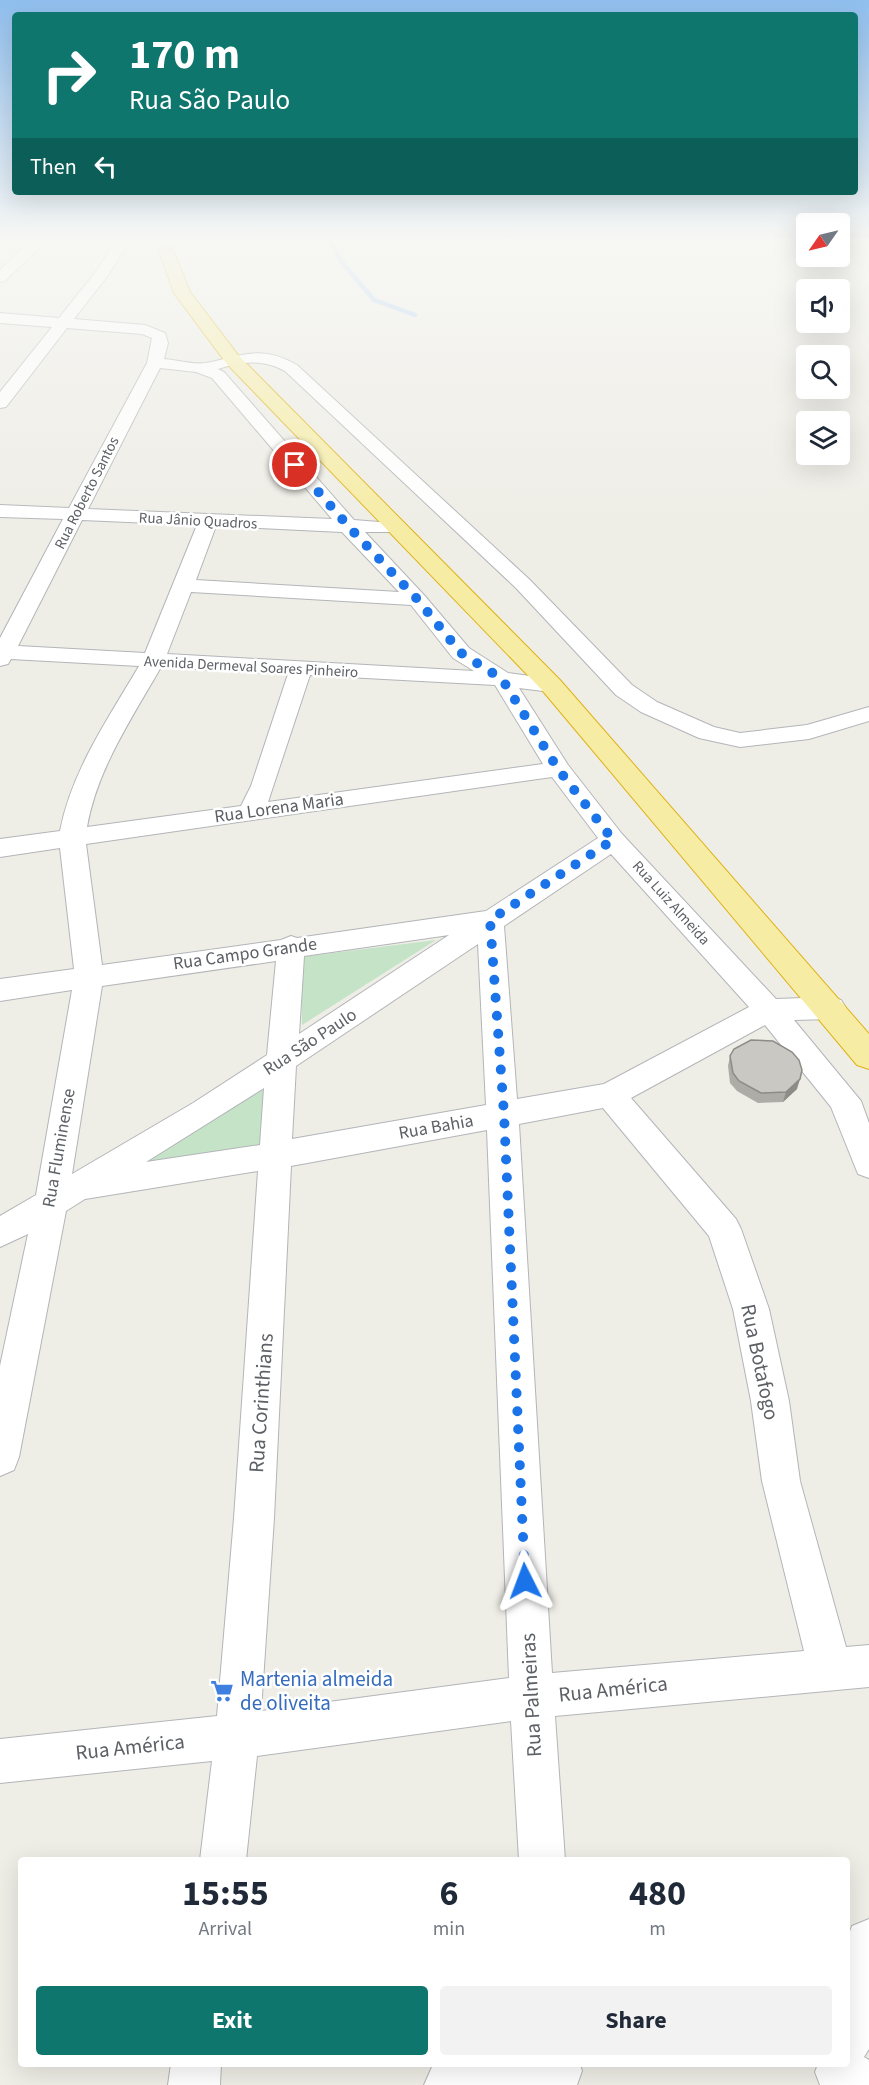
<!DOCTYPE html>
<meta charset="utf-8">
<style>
:root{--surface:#fff;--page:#f2f2f3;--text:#1f2937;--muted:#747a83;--accent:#0f766e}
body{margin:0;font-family:"Source Sans 3",sans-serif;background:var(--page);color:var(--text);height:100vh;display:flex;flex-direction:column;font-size:22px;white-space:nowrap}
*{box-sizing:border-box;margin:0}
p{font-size:20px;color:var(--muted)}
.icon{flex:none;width:33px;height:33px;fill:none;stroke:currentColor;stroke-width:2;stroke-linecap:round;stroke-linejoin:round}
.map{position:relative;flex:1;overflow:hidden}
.details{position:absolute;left:18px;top:1857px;width:832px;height:210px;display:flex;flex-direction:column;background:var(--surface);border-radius:6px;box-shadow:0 6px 24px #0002}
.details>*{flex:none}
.banner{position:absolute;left:12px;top:12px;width:846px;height:183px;border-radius:6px;box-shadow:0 6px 24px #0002;background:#0f766e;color:#fff;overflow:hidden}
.needle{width:39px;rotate:236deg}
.buttons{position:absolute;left:796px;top:213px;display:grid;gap:12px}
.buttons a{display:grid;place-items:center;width:54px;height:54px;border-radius:6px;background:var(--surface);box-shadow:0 6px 24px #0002;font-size:30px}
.pin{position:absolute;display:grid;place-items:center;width:51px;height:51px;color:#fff;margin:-26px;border:3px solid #fff;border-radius:50%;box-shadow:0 2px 6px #0007}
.me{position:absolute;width:66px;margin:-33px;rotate:357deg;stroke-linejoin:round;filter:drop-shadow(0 0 4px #0008)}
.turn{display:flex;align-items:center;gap:21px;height:126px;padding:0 18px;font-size:27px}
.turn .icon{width:78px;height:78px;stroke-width:2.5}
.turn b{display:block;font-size:42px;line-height:51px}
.then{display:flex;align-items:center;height:57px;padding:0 18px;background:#0003;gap:12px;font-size:22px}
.eta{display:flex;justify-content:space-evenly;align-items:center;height:102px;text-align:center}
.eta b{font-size:36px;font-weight:700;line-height:42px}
.action{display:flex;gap:12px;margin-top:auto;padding:12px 18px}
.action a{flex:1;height:69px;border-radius:6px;background:var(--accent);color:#fff;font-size:24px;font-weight:700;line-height:69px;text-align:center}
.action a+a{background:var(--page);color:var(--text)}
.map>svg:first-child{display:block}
</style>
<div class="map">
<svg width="869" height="2085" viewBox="0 0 869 2085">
<rect width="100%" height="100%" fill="#eeede6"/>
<path fill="#c5e3c7" d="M436 940 302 1025 301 957Z
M267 1083V1151L125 1171Z"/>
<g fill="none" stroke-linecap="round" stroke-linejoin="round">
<path stroke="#add0f7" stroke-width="4.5" d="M330 240 341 261 374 300 415 315"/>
<g stroke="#b3b5b9" stroke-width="2">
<path id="minor" d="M32 240H47L5 281 0 282V270Z
M116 240H130L109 274 74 319 145 325 165 333 168 343 164 359C177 360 194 365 206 363 242 356 261 344 297 365L530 580 632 685 657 702 714 727 740 733 807 725 869 707V721L809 739 740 747 699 738 641 712 616 695 516 588 285 371C263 359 242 361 218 369L224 372 354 520 404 524 407 528 404 532H365L424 595 469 648 508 673 559 680 562 685 559 690 551 692 519 688 568 765 622 834 776 999 831 997 841 1000 846 1008 841 1016 831 1019 794 1020 861 1101 869 1123V1178L858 1174 831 1107 765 1025 631 1098 736 1219 741 1229 769 1309 789 1401 800 1481 846 1647 869 1645V1687L555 1716 565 1860H519L511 1721 257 1756 246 1860H200L212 1761 0 1783V1739L217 1716 234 1518 258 1171 85 1199 66 1211 19 1457 14 1470 0 1476V1366L28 1234 0 1247V1216L36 1195 72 990 0 1001V979L74 969 60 848 0 857V839L60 831C72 770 108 719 139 666L11 659 8 664 0 666V638L63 519 0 517V505L69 508 147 363 152 338 142 334 67 328 6 407 0 408V392L52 327 0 323V313L59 318 98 269ZM160 368 196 372 212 378 332 519 88 509ZM82 520 197 525 145 653 18 646ZM216 526 342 532 399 592 196 580ZM191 592 411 605 453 658 474 671 167 654ZM161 667 288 674 251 786 241 806 87 827C97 769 132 718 161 667ZM310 675 495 685 543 764 268 802ZM552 777 598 838 486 911 297 938 291 936 281 940 102 965 86 844ZM611 854 749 1007 604 1084 517 1099 504 926ZM449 935 299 1034 304 956ZM478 944 486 1105 292 1139 296 1066ZM276 961 267 1055 193 1103 72 1174 102 986ZM264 1088 260 1145 146 1162ZM603 1108 709 1236 733 1309 751 1401 762 1481 804 1651 552 1673 519 1124ZM487 1130 509 1678 261 1711 274 1518 291 1166Z
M869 1919V2049L864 2057 869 2060V2085H820L815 2072 818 2064H848V1937L852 1926Z
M171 2064H221L220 2085H168Z
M439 2064H580L582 2071 577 2085H424L432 2067Z"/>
</g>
<g stroke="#dfb215" stroke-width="2">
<path id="trunk" d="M155 240H169L190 292 238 355 560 680 869 1034V1069L857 1065 542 690 226 363 174 293Z"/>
</g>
<use href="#minor" fill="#fff" fill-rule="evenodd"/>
<use href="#trunk" fill="#f6eca4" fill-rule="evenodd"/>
</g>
<path fill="#aeaca7" d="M730 1056 797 1089 783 1102 758 1103 737 1091 730 1083 728 1066Z"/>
<path fill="#8d8c88" d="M800 1079 797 1089 783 1102 786 1092Z"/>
<path fill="#cac8c2" stroke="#8d8c88" stroke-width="1.5" d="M751 1040 773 1041 792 1052 799 1060 802 1070 800 1079 786 1092 761 1093 739 1081 733 1073 730 1056 734 1049Z"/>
<linearGradient id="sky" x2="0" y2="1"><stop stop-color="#90bfee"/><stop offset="0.45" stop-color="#f7f7f4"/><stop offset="1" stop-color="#f7f7f4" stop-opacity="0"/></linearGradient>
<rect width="869" height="532" fill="url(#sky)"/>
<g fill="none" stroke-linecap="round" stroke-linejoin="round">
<path stroke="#1a73e8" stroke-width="10" stroke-dasharray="0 18" d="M295 465 349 527 417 599 461 653 502 679 558 769 613 840 490 920 504 1114 525 1581"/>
</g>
<defs>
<g id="supermarket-bare" transform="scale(1.8)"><path d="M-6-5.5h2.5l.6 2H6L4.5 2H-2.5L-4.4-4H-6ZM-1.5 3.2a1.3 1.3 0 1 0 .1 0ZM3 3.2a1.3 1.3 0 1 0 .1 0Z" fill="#3f7fe0" stroke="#fff" stroke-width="2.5" paint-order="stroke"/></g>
</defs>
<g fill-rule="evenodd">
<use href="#supermarket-bare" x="222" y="1691"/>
</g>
<g text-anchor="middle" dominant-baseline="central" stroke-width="5" stroke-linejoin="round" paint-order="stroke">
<g font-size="15" fill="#5d6065" stroke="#fff">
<text transform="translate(87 493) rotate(-63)">Rua Roberto Santos</text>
<text transform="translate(198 521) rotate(3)">Rua Jânio Quadros</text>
<text transform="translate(251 667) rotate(3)">Avenida Dermeval Soares Pinheiro</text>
<text transform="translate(671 903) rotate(48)">Rua Luiz Almeida</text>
</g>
<g font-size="18" fill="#5d6065" stroke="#fff">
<text transform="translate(279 808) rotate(-8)">Rua Lorena Maria</text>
<text transform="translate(245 954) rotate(-8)">Rua Campo Grande</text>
<text transform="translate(310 1042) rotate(-33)">Rua São Paulo</text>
<text transform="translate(436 1127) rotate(-10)">Rua Bahia</text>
<text transform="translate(59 1148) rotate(-80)">Rua Fluminense</text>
</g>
<g font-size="21" fill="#5d6065" stroke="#fff">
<text transform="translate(760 1362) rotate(78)">Rua Botafogo</text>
<text transform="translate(261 1403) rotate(-86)">Rua Corinthians</text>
<text transform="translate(613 1689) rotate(-6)">Rua América</text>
<text transform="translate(531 1695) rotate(-93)">Rua Palmeiras</text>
<text transform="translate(130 1747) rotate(-6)">Rua América</text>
</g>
<g font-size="21" fill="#366cbe" stroke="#fff" text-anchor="start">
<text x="240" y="1679">Martenia almeida<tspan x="240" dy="24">de oliveita</tspan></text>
</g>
</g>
</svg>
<div class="buttons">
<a><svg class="needle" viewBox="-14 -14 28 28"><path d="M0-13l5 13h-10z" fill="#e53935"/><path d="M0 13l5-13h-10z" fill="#747a83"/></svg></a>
<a><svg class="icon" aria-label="sound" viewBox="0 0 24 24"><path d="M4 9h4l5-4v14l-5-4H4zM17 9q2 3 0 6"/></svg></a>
<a><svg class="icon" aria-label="search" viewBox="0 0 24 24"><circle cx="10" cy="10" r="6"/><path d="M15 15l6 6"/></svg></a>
<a><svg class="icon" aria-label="layers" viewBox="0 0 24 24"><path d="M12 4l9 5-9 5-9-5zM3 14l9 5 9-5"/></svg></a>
</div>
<div class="pin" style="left:295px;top:465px;background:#d93025"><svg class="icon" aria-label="arrive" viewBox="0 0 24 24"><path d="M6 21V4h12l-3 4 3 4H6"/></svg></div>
<svg class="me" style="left:525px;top:1581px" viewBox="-20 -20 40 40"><path d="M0-17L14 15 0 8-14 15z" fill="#1a73e8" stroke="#fff" stroke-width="4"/></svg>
<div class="banner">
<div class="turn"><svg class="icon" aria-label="right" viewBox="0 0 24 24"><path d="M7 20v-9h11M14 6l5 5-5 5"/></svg><div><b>170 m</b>Rua São Paulo</div></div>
<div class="then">Then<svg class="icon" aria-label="left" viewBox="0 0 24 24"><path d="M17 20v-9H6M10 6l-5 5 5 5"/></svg></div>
</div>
<section class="details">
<div class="eta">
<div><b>15:55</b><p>Arrival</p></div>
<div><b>6</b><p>min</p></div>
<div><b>480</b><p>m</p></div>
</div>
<div class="action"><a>Exit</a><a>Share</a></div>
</section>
</div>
